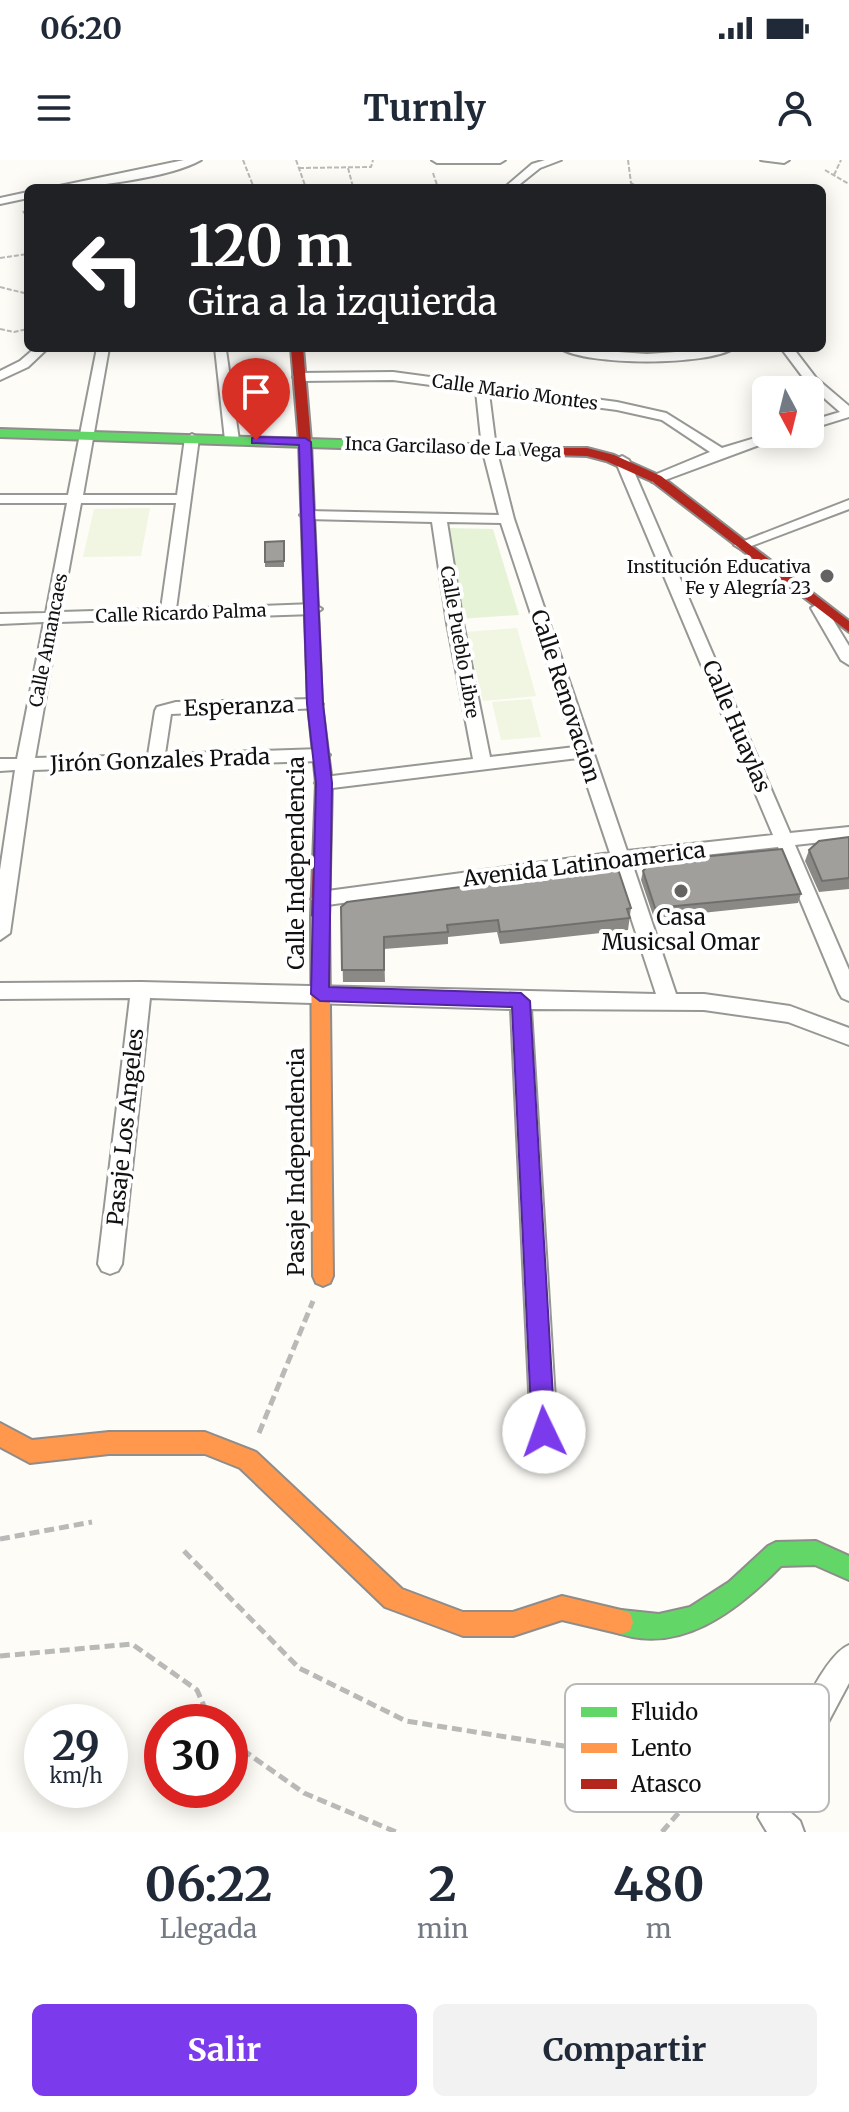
<!DOCTYPE html>
<html lang="es">
<meta charset="utf-8">
<style>
:root{--surface:#fff;--page:#f2f2f3;--text:#1f2937;--muted:#747a83;--accent:#7c3aed}
body{margin:0;font-family:Merriweather,serif;background:var(--page);color:var(--text);height:100vh;display:flex;flex-direction:column;font-size:30px;white-space:nowrap}
*{box-sizing:border-box;margin:0}
p{font-size:26px;color:var(--muted)}
.icon{flex:none;width:44px;height:44px;fill:none;stroke:currentColor;stroke-width:2;stroke-linecap:round;stroke-linejoin:round}
.map{position:relative;height:1672px;overflow:hidden}
.panel{display:flex;flex-direction:column;background:var(--surface);flex:1}
.panel>*{flex:none}
.top-card{position:absolute;left:24px;top:24px;width:802px;height:168px;border-radius:12px;box-shadow:0 4px 20px #0003;background:#202124;color:#fff;overflow:hidden}
.needle{width:52px;rotate:173deg}
.buttons{position:absolute;left:752px;top:216px;display:grid;gap:16px}
.buttons a{display:grid;place-items:center;width:72px;height:72px;border-radius:12px;background:var(--surface);box-shadow:0 4px 20px #0003;font-size:40px}
.speed{position:absolute;left:24px;top:1544px;display:flex;gap:16px;font-size:40px;font-weight:700;text-align:center}
.speed>*{display:grid;place-content:center;width:104px;height:104px;border-radius:50%;background:var(--surface);box-shadow:0 4px 20px #0003;line-height:1}
.speed small{font-size:20px;font-weight:400}
.speed .limit{border:12px solid #d22;background:#fff;color:#111}
.pin{position:absolute;display:grid;place-items:center;width:68px;height:68px;color:#fff;margin:-82px -34px;border-radius:50% 50% 50% 0;rotate:-45deg;box-shadow:0 0 8px #0007}
.pin .icon{rotate:45deg}
.me{position:absolute;width:88px;margin:-44px;rotate:357deg;stroke-linejoin:round;filter:drop-shadow(0 0 6px #0008)}
.turn{display:flex;align-items:center;gap:28px;height:168px;padding:0 32px;font-size:36px}
.turn .icon{width:104px;height:104px;stroke-width:2.5}
.turn b{display:block;font-size:56px;line-height:68px}
.eta{display:flex;justify-content:space-evenly;align-items:center;height:136px;text-align:center}
.eta b{font-size:48px;font-weight:700;line-height:56px}
.action{display:flex;gap:16px;margin-top:auto;padding:16px 32px}
.action a{flex:1;height:92px;border-radius:12px;background:var(--accent);color:#fff;font-size:32px;font-weight:700;line-height:92px;text-align:center}
.action a+a{background:var(--page);color:var(--text)}
.status{display:flex;justify-content:space-between;align-items:center;height:56px;padding:0 40px;background:var(--surface);direction:ltr}
.status svg{height:22px;fill:currentColor}
header{display:flex;justify-content:space-between;align-items:center;height:104px;padding:0 32px;background:var(--surface);font-size:36px;font-weight:700}
.map>svg:first-child{display:block}
</style>
<div class="status"><b>06:20</b><svg viewBox="0 0 49 12"><path d="M0 12V9h3v3zM5 12V6h3v6zM10 12V3h3v9zM15 12V0h3v12zM26 1h20v11H26zM47 4h2v5h-2z"/></svg></div>
<header><svg class="icon" aria-label="menu" viewBox="0 0 24 24"><path d="M4 6h16M4 12h16M4 18h16"/></svg>Turnly<svg class="icon" aria-label="person" viewBox="0 0 24 24"><circle cx="12" cy="8" r="4"/><path d="M4 21q1-7 8-7t8 7"/></svg></header>
<div class="map">
<svg width="849" height="1672" viewBox="0 0 849 1672">
<rect width="100%" height="100%" fill="#fdfcf7"/>
<path fill="#e7f3d7" d="M448 368 493 369 519 455 459 459Z"/>
<path fill="#f0f6e1" d="M150 348 141 396 83 397 94 349Z
M517 468 536 536 483 541 466 472Z
M531 539 541 577 501 580 492 542Z"/>
<g fill="none" stroke-linecap="round" stroke-linejoin="round">
<g stroke="#979795" stroke-width="4">
<path id="street" d="M184 0H201C170 18 87 28 50 28Z
M432 0H505L500 3H437Z
M545 0H561L540 8 515 28H504L532 4Z
M761 0H789L784 3Z
M28 32V38L0 44V38Z
M35 188H48L28 207 0 220V211L20 201Z
M97 188H109L83 335H177L185 278 192 274 199 278 176 449 314 444 322 449 314 454 59 462 35 598 148 595 155 551 157 547 176 542 315 539 323 544 321 548 171 554 165 594 321 589 330 595 321 601 33 610 10 773 0 780V710L15 610 0 611V599H17L44 462 0 464V454L46 453 67 343H0V335H68ZM81 343H176L161 449 61 452Z
M215 188 226 190 239 280 232 284 225 280Z
M560 188 647 194 734 188C708 206 586 206 560 188Z
M781 188H793L816 218 849 246V257L810 269V261L840 252 808 224Z
M393 212 617 242 666 253 722 288 768 274H789L657 323 652 322V316L710 292 662 260 617 250 489 233 496 288 514 359 627 691 773 675 615 300 622 296 629 300 790 673 849 667V679L795 685 849 810V841L842 838 839 833 778 687 632 703 676 834H704L790 846 849 868V885L788 862 704 850 531 849 557 1272 553 1281 544 1284 535 1281 531 1272 511 849 150 838 122 1104 118 1111 110 1114 102 1111 98 1104 130 838 0 839V823L141 822 656 834 614 706 320 746 311 739 320 732 610 693 578 598 324 629 315 623 324 617 473 599 447 463 432 362 307 359 300 355 307 351 499 355 482 288 476 231 393 220 299 221 293 217 299 213ZM447 362 501 363 575 587 490 597 463 463Z
M849 340V349L746 388 741 389 734 385Z
M819 443 824 445 849 486V505L841 500 811 448Z
M849 1485V1523L816 1585 790 1652 800 1661 804 1672H767L758 1657C772 1620 815 1499 849 1485Z"/>
</g>
<g stroke="#8e8d8b" stroke-width="4">
<path id="fast" d="M0 269 553 287 559 291 553 295 0 277Z
M816 1381 849 1396V1420L815 1405 781 1406C738 1450 678 1498 612 1471L609 1462 612 1453 621 1450 659 1454 690 1447 729 1422 768 1386 776 1382Z"/>
</g>
<g stroke="#8e8d8b" stroke-width="4">
<path id="slow" d="M320 750 329 756 333 1116 330 1123 323 1126 316 1123 313 1116 311 756Z
M0 1263 32 1280 109 1272H205L256 1292 402 1429 463 1452H513L562 1436 621 1450 630 1453 633 1462 630 1471 621 1474 562 1460 513 1476H463L385 1447 240 1308 205 1294H109L30 1303 0 1287Z"/>
</g>
<g stroke="#8e8d8b" stroke-width="4">
<path id="jam" d="M291 188H303L311 282 322 544 332 623 329 756 320 762 311 756 316 623 308 544 299 282Z
M549 288H587L614 295 661 316 849 461V472L653 322 606 301 587 296 553 295 549 294Z"/>
</g>
<path stroke="#b9b9b8" stroke-width="2" stroke-dasharray="5 2" stroke-linecap="butt" d="M243 0 254 28
M296 0 306 28
M628 0 631 23 643 28
M299 8 371 7 373 0
M348 8 353 27
M825 10 849 24
M433 13 438 28
M834 15 841 0
M23 51 28 59
M0 98 28 94
M0 127 28 134
M0 169 14 172 28 169"/>
<path stroke="#b9b9b8" stroke-width="5" stroke-dasharray="10 5" stroke-linecap="butt" d="M259 1273 313 1141
M0 1379 92 1362
M184 1391 299 1508 406 1561 677 1604 751 1645
M0 1496 132 1484 197 1530 211 1562
M230 1581 304 1633 396 1672
M662 1672 706 1621"/>
<use href="#street" fill="#fffffe" fill-rule="evenodd"/>
<use href="#fast" fill="#63d668" fill-rule="evenodd"/>
<use href="#slow" fill="#ff974d" fill-rule="evenodd"/>
<use href="#jam" fill="#b3261e" fill-rule="evenodd"/>
</g>
<path fill="#8a8986" d="M284 381V407H265V402Z
M849 677V729L819 732 805 701 809 690Z
M643 711 801 734 798 743 654 758 641 720Z
M341 747 631 748 628 770 500 784 497 772 448 777V784L384 789 385 822H343Z"/>
<path fill="#a19f9c" stroke="#716f6d" stroke-width="2" d="M284 381V401L265 402V382Z
M849 677V718L822 721 809 690 819 681Z
M782 689 801 734 655 748 643 711 651 702Z
M612 707 619 712 631 748 627 749 630 758 500 772 498 760 447 765 448 772 384 777V810H342L341 747 347 742Z"/>
<path fill="#7c3aed" stroke="#51269a" stroke-width="2" d="M256 277 305 278 311 282 323 544 332 623 329 827 521 833 530 841 555 1272 552 1280 544 1283 536 1280 532 1272 512 847 320 841 311 834 316 623 307 544 299 285 252 283V278Z"/>
<g fill="#646362" stroke="#fff" stroke-width="3">
<circle cx="827" cy="416" r="8"/>
<circle cx="681" cy="731" r="8"/>
</g>
<g text-anchor="middle" dominant-baseline="central" stroke-width="8" stroke-linejoin="round" paint-order="stroke">
<g font-size="18" fill="#111" stroke="#fff">
<text transform="translate(515 232) rotate(8)">Calle Mario Montes</text>
<text transform="translate(453 287) rotate(2)">Inca Garcilaso de La Vega</text>
<text transform="translate(181 453) rotate(-2)">Calle Ricardo Palma</text>
<text transform="translate(48 480) rotate(-79)">Calle Amancaes</text>
<text transform="translate(460 482) rotate(80)">Calle Pueblo Libre</text>
</g>
<g font-size="18" fill="#111" stroke="#fff" text-anchor="end">
<text x="811" y="406">Institución Educativa<tspan x="811" dy="21">Fe y Alegría 23</tspan></text>
</g>
<g font-size="22" fill="#111" stroke="#fff">
<text transform="translate(566 536) rotate(72)">Calle Renovacion</text>
<text transform="translate(239 546) rotate(-2)">Esperanza</text>
<text transform="translate(737 566) rotate(67)">Calle Huaylas</text>
<text transform="translate(160 600) rotate(-2)">Jirón Gonzales Prada</text>
<text transform="translate(296 703) rotate(-90)">Calle Independencia</text>
<text transform="translate(584 704) rotate(-7)">Avenida Latinoamerica</text>
<text transform="translate(125 967) rotate(-84)">Pasaje Los Angeles</text>
<text transform="translate(296 1002) rotate(-90)">Pasaje Independencia</text>
</g>
<g font-size="22" fill="#111" stroke="#fff">
<text x="681" y="757">Casa<tspan x="681" dy="25">Musicsal Omar</tspan></text>
</g>
</g>
<rect x="565" y="1524" width="264" height="128" rx="12" fill="#fff" stroke="#b8b8b8" stroke-width="2"/>
<rect x="581" y="1547" width="36" height="10" fill="#63d668"/>
<rect x="581" y="1583" width="36" height="10" fill="#ff974d"/>
<rect x="581" y="1619" width="36" height="10" fill="#b3261e"/>
<g font-size="22" fill="#111">
<text x="631" y="1560">Fluido</text>
<text x="631" y="1596">Lento</text>
<text x="631" y="1632">Atasco</text>
</g>
</svg>
<div class="buttons">
<a><svg class="needle" viewBox="-14 -14 28 28"><path d="M0-13l5 13h-10z" fill="#e53935"/><path d="M0 13l5-13h-10z" fill="#747a83"/></svg></a>
</div>
<div class="speed"><div>29<small>km/h</small></div><div class="limit">30</div></div>
<div class="pin" style="left:256px;top:280px;background:#d93025"><svg class="icon" aria-label="arrive" viewBox="0 0 24 24"><path d="M6 21V4h12l-3 4 3 4H6"/></svg></div>
<svg class="me" style="left:544px;top:1272px" viewBox="-20 -20 40 40"><circle r="19" fill="#fff"/><path d="M0-13L10 11 0 6-10 11z" fill="#7c3aed"/></svg>
<div class="top-card">
<div class="turn"><svg class="icon" aria-label="left" viewBox="0 0 24 24"><path d="M17 20v-9H6M10 6l-5 5 5 5"/></svg><div><b>120 m</b>Gira a la izquierda</div></div>
</div>
</div>
<section class="panel">
<div class="eta">
<div><b>06:22</b><p>Llegada</p></div>
<div><b>2</b><p>min</p></div>
<div><b>480</b><p>m</p></div>
</div>
<div class="action"><a>Salir</a><a>Compartir</a></div>
</section>
